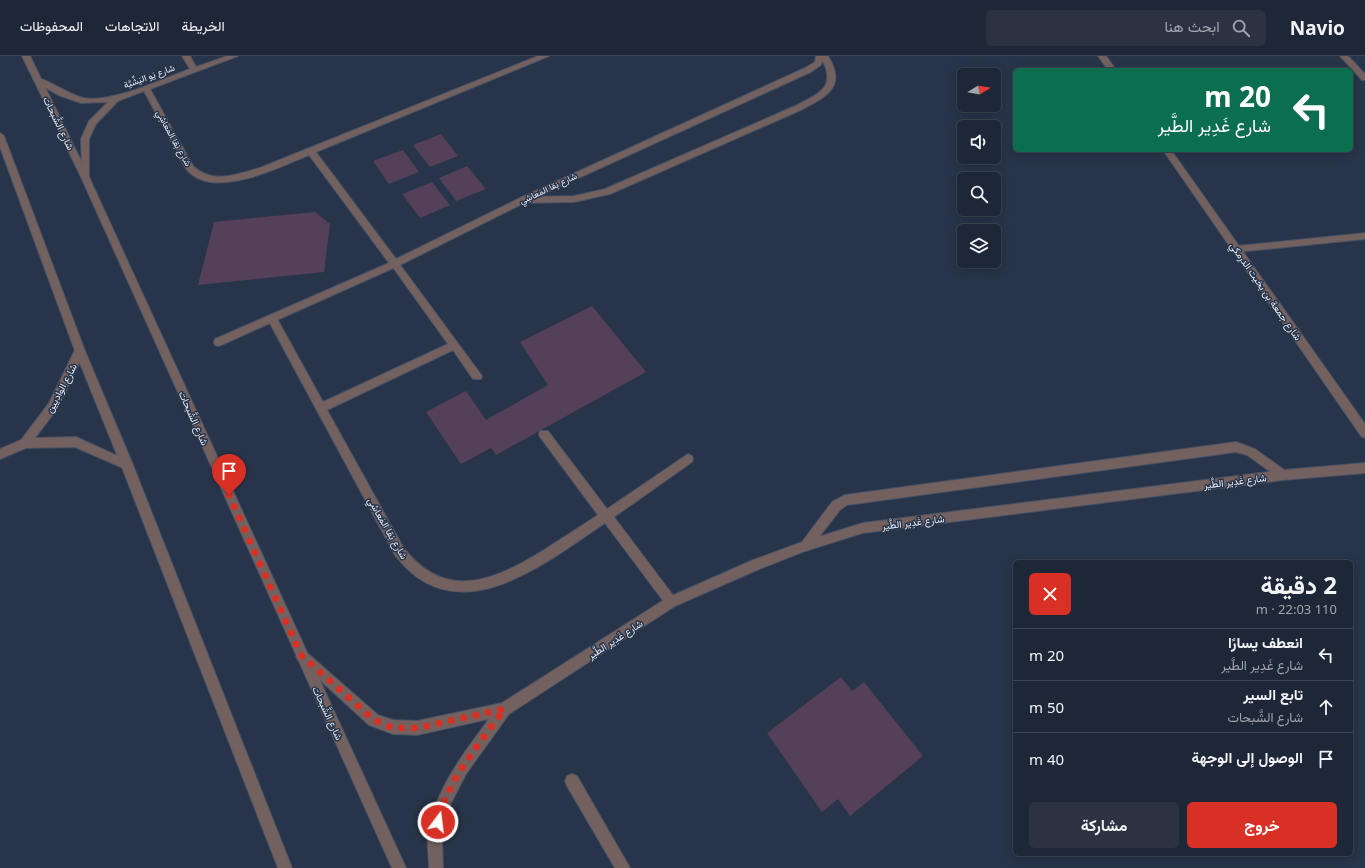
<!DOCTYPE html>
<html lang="ar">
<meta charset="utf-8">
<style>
:root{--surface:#1e2737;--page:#2b3342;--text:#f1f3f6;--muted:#a1a5ad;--line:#3c4452;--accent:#d93025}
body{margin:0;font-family:"Noto Sans",Vazirmatn,sans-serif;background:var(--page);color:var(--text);direction:rtl;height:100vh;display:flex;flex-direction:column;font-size:15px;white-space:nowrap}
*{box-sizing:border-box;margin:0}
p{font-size:13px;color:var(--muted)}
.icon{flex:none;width:22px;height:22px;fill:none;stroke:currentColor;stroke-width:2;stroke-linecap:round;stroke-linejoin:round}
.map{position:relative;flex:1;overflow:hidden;direction:ltr}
.side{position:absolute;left:1013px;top:504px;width:340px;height:296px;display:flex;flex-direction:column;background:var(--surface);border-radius:6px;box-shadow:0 2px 10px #0003,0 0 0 1px var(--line);direction:rtl}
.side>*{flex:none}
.top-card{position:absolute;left:1013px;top:12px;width:340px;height:84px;border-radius:6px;box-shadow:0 2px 10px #0003,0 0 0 1px var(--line);direction:rtl;background:#0b6e4f;color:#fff;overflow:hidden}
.needle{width:26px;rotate:79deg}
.tools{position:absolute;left:957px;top:12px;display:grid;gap:8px}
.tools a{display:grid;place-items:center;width:44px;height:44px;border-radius:6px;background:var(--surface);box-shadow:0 2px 10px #0003,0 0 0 1px var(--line);font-size:20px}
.pin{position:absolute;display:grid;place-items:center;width:34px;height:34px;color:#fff;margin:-41px -17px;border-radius:50% 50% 50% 0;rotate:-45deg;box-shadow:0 0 4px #0007}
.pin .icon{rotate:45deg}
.me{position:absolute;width:44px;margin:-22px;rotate:15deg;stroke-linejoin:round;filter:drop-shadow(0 0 3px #0008)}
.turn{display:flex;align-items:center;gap:14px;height:84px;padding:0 16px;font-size:18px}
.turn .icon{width:52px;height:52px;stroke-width:2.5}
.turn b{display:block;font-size:28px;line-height:34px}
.round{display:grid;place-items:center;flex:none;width:42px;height:42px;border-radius:6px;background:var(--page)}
.summary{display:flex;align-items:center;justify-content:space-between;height:68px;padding:0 16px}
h1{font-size:24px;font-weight:700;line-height:30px}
.primary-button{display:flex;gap:8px;margin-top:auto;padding:8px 16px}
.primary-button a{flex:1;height:46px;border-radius:6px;background:var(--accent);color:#fff;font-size:16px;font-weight:700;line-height:46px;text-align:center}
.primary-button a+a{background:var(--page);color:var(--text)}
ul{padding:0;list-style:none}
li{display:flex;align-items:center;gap:12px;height:52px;padding:0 16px;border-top:1px solid var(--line)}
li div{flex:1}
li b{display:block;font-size:15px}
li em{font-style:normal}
header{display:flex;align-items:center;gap:24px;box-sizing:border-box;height:56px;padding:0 20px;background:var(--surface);border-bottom:1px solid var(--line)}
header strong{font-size:19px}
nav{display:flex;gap:22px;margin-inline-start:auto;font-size:14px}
.search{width:280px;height:36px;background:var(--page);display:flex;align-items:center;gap:10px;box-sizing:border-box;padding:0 14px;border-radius:6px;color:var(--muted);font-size:15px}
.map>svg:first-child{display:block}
</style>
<header>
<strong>Navio</strong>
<div class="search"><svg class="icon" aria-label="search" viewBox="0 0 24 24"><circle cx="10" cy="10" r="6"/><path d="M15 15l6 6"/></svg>ابحث هنا</div>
<nav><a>الخريطة</a><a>الاتجاهات</a><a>المحفوظات</a></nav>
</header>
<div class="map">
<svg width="1365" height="812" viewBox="0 0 1365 812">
<rect width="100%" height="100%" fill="#283449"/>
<path fill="#55405a" d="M441 78 458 100 430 111 413 89Z
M403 94 419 116 389 128 373 105Z
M467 110 486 133 456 145 439 122Z
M432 126 450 149 420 162 402 138Z
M315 156 330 168 324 216 198 229 214 166Z
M592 250 646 316 496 399 491 392 461 408 426 356 466 335 486 364 548 329 520 286Z
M841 621 852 635 864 626 923 700 850 760 838 743 822 756 767 677Z"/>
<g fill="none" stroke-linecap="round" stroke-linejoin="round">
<g stroke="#465165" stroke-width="2">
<path id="service" d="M820 0H828C847 31 827 40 801 54L610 138 574 146 523 147 519 144 523 141 574 140 605 133 795 50C821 37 838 30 820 0Z
M1340 0H1348L1365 18V24H1362Z
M1365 177V183L1237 196 1232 193 1237 190Z
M395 205 398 206 482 320 481 323H473L453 294 327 354 403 491C446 547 495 524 544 494 562 482 580 471 598 459L540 381 539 378 540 375H548L607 453 688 398 692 400 693 403 692 406 614 461 675 542 677 546 675 550 671 552 667 550 605 467C544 508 456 580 395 499L267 262 272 258 275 259 323 346 448 288 392 210 390 208Z
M1236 386 1255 393 1287 416 1289 419 1287 422 1283 424 1279 422 1247 399 1236 396 847 449 840 454 809 494 805 495 801 494 799 490 832 446 845 439Z"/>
</g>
<g stroke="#465165" stroke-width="2">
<path id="minor" d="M182 0H190L196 11 227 0H238L150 33 193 110C213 129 239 118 262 111L538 0H549L316 96 396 203 520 142 805 12 815 6 816 0H824L821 9 811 16 526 146 398 210 219 290 215 289 214 286 215 283 389 207 309 99C280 111 215 144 188 115 182 109 179 99 175 92 164 73 154 54 144 35L118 45 96 68 89 83V121L85 124 82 123 81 83 89 65 108 46 81 47 58 39 34 25V21C42 20 71 40 84 42 113 47 162 23 190 13Z
M1098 0H1106L1116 14H1108Z
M1163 94H1171L1365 368V382L1361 380Z
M80 291 85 295 57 353 35 382 76 381 131 406 133 409 131 412 127 414 123 412 75 391 26 392 0 403V393L21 384 49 347 76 292Z
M1365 407V417L1283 424 863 477 805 495 757 514 675 550 509 658 466 718 450 749 442 781 443 812H429C429 802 427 791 428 781 433 736 463 698 489 663L417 679 393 678 369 669 298 604 296 600 298 596 302 594 306 596 378 659 393 664 417 665 502 647 667 542 753 504 805 485 863 467 1283 414Z
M572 718 577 720 630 812H615L567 730 565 725 567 720Z"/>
</g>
<g stroke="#465165" stroke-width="2">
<path id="tertiary" d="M22 0H30L89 121 406 812H392L81 121Z
M0 77 4 80 85 295 133 409 292 812H278L121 409 75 295 0 91Z"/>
</g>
<use href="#service" fill="#73615f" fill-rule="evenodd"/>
<use href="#minor" fill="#73615f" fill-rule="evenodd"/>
<use href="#tertiary" fill="#73615f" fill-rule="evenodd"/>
</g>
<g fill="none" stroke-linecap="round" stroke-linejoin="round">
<path stroke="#d93025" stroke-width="7" stroke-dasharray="0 12.6" d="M229 439 301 599 374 664 393 672H417L504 653C480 688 447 724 438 766"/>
</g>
<g text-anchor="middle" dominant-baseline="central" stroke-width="3" stroke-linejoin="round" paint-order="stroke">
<g font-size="9" fill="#e4ecfa" stroke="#283449">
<text transform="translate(149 20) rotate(-20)">شارع يَو اليَشِّيَّة</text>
<text transform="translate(174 82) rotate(61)">شارع نِقا المَعاشِي</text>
<text transform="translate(548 132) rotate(-25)">شارع نِقا المَعاشِي</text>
</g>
<g font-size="10" fill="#e4ecfa" stroke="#283449">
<text transform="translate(59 67) rotate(64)">شارع الشَّبحات</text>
<text transform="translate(1266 235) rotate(55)">شارع جمعة بن بخيت الدرمكي</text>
<text transform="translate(61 332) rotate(-62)">شارع الوادِيين</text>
<text transform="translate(194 362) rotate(66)">شارع الشَّبحات</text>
<text transform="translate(1235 425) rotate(-7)">شارع غَدِير الطَّير</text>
<text transform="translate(913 466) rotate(-7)">شارع غَدِير الطَّير</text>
<text transform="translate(388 472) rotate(60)">شارع نِقا المَعاشِي</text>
<text transform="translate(615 583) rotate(-33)">شارع غَدِير الطَّير</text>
<text transform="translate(328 657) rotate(65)">شارع الشَّبحات</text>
</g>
</g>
</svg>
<div class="tools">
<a><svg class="needle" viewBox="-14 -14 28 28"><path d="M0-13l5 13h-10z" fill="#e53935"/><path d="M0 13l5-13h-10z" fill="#a1a5ad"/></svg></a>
<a><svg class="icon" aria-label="sound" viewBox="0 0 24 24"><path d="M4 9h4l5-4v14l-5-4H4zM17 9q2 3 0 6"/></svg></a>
<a><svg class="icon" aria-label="search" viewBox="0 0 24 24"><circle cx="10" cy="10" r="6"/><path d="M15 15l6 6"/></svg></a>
<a><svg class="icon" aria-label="layers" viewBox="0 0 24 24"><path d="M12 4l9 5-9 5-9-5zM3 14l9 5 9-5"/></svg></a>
</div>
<div class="pin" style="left:229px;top:439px;background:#d93025"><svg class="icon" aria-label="arrive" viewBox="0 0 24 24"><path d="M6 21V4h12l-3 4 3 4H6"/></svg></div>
<svg class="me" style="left:438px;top:766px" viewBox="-20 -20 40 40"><circle r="17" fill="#d93025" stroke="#fff" stroke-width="3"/><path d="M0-11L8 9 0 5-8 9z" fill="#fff"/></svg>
<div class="top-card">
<div class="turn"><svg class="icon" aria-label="left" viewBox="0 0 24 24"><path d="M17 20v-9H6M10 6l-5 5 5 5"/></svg><div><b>20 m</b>شارع غَدِير الطَّير</div></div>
</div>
<section class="side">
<div class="summary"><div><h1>2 دقيقة</h1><p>110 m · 22:03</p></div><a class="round" style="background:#d93025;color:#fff"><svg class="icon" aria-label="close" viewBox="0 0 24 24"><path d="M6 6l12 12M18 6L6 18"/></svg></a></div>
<ul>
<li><svg class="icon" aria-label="left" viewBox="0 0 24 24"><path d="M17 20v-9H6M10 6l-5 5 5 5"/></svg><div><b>انعطف يسارًا</b><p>شارع غَدِير الطَّير</p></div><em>20 m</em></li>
<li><svg class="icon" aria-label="ahead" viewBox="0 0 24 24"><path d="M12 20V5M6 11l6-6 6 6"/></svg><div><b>تابع السير</b><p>شارع الشَّبحات</p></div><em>50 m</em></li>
<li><svg class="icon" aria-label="arrive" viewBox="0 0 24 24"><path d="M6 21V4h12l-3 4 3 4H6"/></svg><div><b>الوصول إلى الوجهة</b></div><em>40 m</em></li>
</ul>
<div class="primary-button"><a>خروج</a><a>مشاركة</a></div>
</section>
</div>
